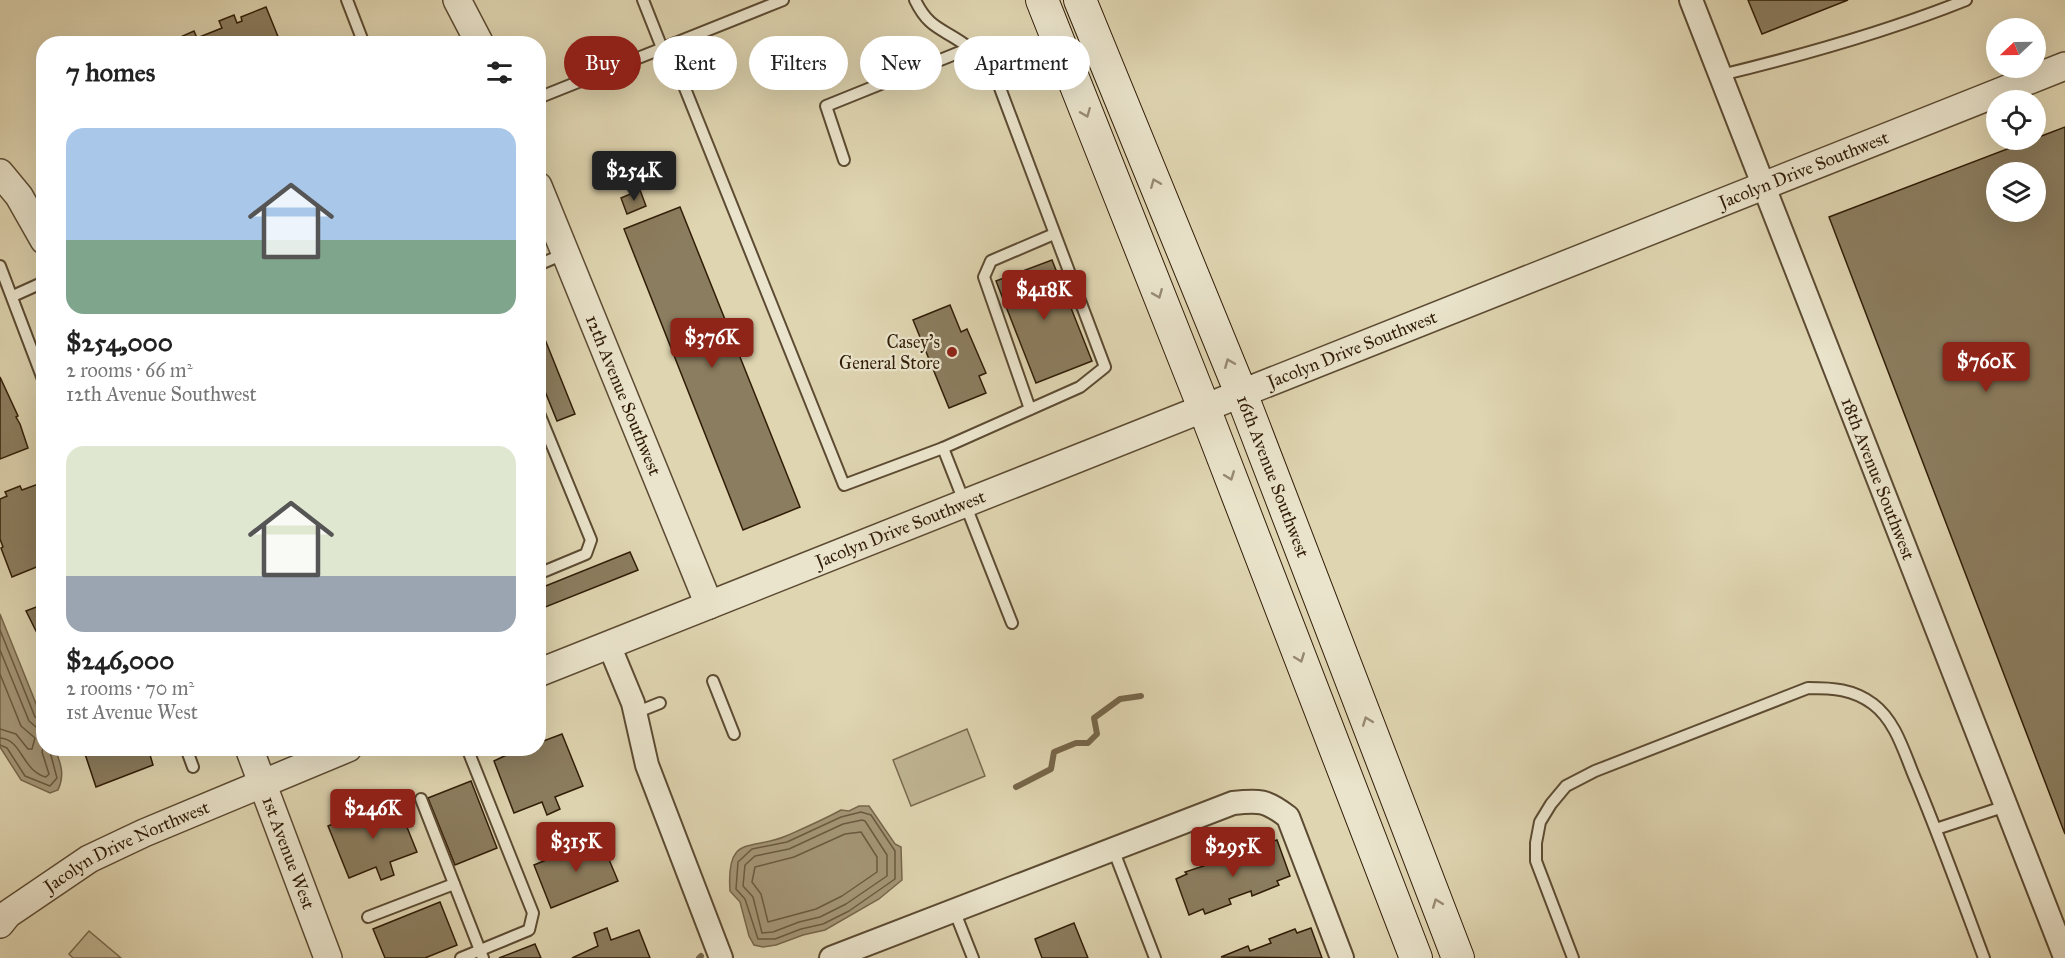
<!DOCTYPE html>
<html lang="en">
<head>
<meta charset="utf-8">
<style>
  body { margin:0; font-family:"IM FELL Great Primer",serif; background:#f2f2f2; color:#222; height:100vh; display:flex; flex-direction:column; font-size:22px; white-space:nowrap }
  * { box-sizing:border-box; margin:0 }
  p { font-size:20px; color:#767676 }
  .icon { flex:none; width:33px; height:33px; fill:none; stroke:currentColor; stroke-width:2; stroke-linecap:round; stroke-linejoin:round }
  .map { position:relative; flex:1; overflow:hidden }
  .panel { position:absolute; left:36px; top:36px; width:510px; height:720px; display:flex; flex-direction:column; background:#fff; border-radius:24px; box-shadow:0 6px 24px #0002 }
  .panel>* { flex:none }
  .guide { position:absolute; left:564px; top:36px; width:570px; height:54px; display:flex; gap:12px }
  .needle { width:39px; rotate:248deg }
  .controls { position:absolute; left:1986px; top:18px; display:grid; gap:12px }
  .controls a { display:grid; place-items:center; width:60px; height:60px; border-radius:50%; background:#fff; box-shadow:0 6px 24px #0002; font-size:30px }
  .price { position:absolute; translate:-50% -51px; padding:0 14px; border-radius:6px; background:#8f2418; color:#fff; font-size:20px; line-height:39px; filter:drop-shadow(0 2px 3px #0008) }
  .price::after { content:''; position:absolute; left:50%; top:36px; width:18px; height:14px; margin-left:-9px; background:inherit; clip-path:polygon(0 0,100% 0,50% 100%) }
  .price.current { background:#222; color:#fff }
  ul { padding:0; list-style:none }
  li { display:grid; align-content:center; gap:12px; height:318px; padding:0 30px }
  li span { display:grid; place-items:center; height:186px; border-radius:18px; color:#555 }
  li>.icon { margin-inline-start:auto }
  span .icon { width:108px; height:108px; fill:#fffc; stroke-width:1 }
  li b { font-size:26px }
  h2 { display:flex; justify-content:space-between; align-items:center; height:72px; padding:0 30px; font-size:26px }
  .pill { padding:0 21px; border-radius:27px; background:#fff; box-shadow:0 6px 24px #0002; font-size:21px; line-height:54px }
  .pill.current { background:#8f2418; color:#fff }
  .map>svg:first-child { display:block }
  .green { fill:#c1b694; stroke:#796a4e; stroke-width:1.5 }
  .water { fill:#a49677; stroke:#76664a; stroke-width:1.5 }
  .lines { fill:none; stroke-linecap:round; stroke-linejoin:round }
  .shore { stroke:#6a5a3f; stroke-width:1.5 }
  .stream { stroke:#76664a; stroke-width:6 }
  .building { fill:#8b7d5f; stroke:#311d07; stroke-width:1.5; fill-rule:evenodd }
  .service-casing { stroke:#5c4b32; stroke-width:14 }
  .minor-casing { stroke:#5c4b32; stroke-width:26 }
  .tertiary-casing { stroke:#5c4b32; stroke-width:30 }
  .secondary-casing { stroke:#311d07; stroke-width:34 }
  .service { stroke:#eae4cc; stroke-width:10 }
  .minor { stroke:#eae4cc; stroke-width:22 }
  .tertiary { stroke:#eae4cc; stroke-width:27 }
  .secondary { stroke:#eae4cc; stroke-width:32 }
  .oneway { stroke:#978a73 }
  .poi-dot { fill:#8f2418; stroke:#eae4cc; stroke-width:2 }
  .labels { text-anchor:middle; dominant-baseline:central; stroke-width:4.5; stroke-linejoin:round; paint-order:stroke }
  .street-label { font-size:18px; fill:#311d07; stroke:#eae4cc }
  .poi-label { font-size:18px; fill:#311d07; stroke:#eae4cc; text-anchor:end }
</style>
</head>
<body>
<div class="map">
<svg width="2065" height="958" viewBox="0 0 2065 958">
  <rect width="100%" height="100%" fill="#dfd5b1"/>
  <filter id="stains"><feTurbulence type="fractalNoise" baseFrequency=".00333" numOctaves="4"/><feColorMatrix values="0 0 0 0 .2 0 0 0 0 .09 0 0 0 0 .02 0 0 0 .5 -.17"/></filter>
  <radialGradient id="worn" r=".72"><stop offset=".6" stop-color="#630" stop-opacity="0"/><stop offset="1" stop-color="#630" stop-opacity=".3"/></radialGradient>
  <g class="green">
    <path d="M967,729L985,776L911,806L893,760Z"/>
    <path d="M89,931L121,958H73L69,954Z"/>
  </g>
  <g class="water">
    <path d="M0,614L43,721L44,748L55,749C61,764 65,775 58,790L50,793L21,780L0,747Z"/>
    <path d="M859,806H869L895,844L901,847L902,880L879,899L825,930L803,935L776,945L763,947L754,945L749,936L740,902L730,891C726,833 751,851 786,836C804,828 823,820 841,810L849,811Z"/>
  </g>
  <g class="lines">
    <g class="shore">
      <path d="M0,630L35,717L44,721"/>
      <path d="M0,650L29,721L36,727L44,729"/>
      <path d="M0,674L21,726L35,738L32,749H28L16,734L0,729"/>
      <path d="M0,738C22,739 22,771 46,777L49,774L42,752L44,743"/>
      <path d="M0,745L7,748L25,776L50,786L57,778L49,748"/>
      <path d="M861,812L871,815L895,851V879L849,911L823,924L801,929L775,939H758L745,899L736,889L738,862L752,849L787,842L841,817Z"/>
      <path d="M862,820L865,821L887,855V876L846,904L820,917L799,922L773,932L762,933L753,897L743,886L745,865L755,856L789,849L843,824Z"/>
      <path d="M861,832L877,857V872L842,896L816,909L768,922L761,894L752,882L755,867L794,857L845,834Z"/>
    </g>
    <g class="stream">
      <path d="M1016,787L1051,769L1054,752L1076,743H1088L1097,734L1094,718L1120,699L1141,696"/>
      <path d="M699,958L701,956"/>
    </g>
  </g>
  <g class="building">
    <path d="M1748,0H1848L1762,34Z"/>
    <path d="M266,7L281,44H181L178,38L194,31L197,38L222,28L219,21L234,15L237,23L242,21L241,17Z"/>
    <path d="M2065,127V834L1829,217ZM1996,172H2036V212H1996Z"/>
    <path d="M640,190L646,206L627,214L621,198Z"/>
    <path d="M680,207L800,507L743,530L624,229Z"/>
    <path d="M1052,260L1092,361L1036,383L996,281Z"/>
    <path d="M950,305L961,332L967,329L986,373L979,376L986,393L949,408L913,320Z"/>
    <path d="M538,322L575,414L557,421L538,374Z"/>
    <path d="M0,377L18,416L16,417L20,424L28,448L0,459Z"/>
    <path d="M41,483L44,564L12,577L1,548L3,547L0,539V499L7,496L5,492L20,486L22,490Z"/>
    <path d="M630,552L638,570L538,610V589Z"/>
    <path d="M44,604V647L26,611Z"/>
    <path d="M562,734L583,786L555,797L560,809L547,815L542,802L514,813L494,761L521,748H538V743Z"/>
    <path d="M83,748H148L153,765L96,787Z"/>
    <path d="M471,781L497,848L455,865L428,798Z"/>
    <path d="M396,800L417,852L390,862L394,875L381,880L376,867L349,878L328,826L356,815L353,809L366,804L369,810Z"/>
    <path d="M600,838L618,881L551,908L534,865Z"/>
    <path d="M1277,840L1290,876L1277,881L1279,885L1252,896L1251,891L1229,899L1231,904L1205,914L1203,909L1189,915L1176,879L1187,874L1185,872L1234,856L1233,853L1264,842L1265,844Z"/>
    <path d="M440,902L457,945L425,958H385L373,929Z"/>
    <path d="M1074,923L1088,958H1042L1035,939Z"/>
    <path d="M607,928L611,940L639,930L650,958H572L598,946L594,933Z"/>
    <path d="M1311,928L1322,958L1221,957L1248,946L1250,951L1271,943L1269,939L1295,929L1297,933Z"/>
    <path d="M535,944L541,958H499Z"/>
  </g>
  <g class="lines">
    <defs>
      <g id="service">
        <path d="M347,0L364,44"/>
        <path d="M643,0L662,48"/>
        <path d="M915,0C929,29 942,28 964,44C978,54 987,67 997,80L1105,367L1080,387L943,448"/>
        <path d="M668,46L844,485L943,448L1012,623"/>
        <path d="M1721,75C1804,55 1886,32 1966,0"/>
        <path d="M538,98L783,0"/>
        <path d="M844,160L826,106L970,48"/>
        <path d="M538,265L566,253"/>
        <path d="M0,266L44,382"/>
        <path d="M13,296L44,282"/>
        <path d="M1030,409L984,277L991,261L1054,234"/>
        <path d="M538,411L591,540L586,554L538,574"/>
        <path d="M713,681L734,734"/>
        <path d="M635,713L660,703"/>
        <path d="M186,748L193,767"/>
        <path d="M421,799L483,958"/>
        <path d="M1936,829L2006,806"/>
        <path d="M1113,849L1155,958"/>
        <path d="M954,910L973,958"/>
        <path d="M368,917L454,884"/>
        <path d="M461,958L529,930L533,913L467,748"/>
        <path d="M1573,958L1536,861V843L1540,822L1551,804L1566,786L1595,771L1808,688C1833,688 1853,689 1873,704C1897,722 1905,756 1917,783C1941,841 1962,899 1984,958"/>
      </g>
      <g id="minor">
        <path id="s1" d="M1691,0L2065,957"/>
        <path d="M609,645L633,703L647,765L721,958"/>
        <path d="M831,958L1233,803C1259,800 1266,800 1288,817L1342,958"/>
      </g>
      <g id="tertiary">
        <path d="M457,0L480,44"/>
        <path d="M0,173L19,196L44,240"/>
        <path id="s2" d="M538,186L709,605"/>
        <path id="s3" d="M538,673L2065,66"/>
        <path id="s4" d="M249,748L328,958"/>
        <path id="s5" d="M0,924L8,914L89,859L144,833L348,748"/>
      </g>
      <g id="secondary">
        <path d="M1042,0L1204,408L1416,958"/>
        <path id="s6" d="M1080,0L1241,393L1458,958"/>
      </g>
    </defs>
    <use href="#service" class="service-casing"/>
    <use href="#minor" class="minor-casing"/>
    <use href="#tertiary" class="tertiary-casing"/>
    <use href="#secondary" class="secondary-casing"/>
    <use href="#service" class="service"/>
    <use href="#minor" class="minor"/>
    <use href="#tertiary" class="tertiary"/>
    <use href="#secondary" class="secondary"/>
  </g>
  <defs><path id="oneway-chevron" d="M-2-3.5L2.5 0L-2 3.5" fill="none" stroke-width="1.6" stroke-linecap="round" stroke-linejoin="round" transform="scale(1.5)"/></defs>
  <g class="oneway">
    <use href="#oneway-chevron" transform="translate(1086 113) rotate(68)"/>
    <use href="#oneway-chevron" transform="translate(1155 183) rotate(-112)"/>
    <use href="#oneway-chevron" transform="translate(1158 294) rotate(68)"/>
    <use href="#oneway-chevron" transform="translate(1229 363) rotate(-112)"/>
    <use href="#oneway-chevron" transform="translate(1230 476) rotate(69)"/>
    <use href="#oneway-chevron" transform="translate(1300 658) rotate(69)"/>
    <use href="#oneway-chevron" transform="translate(1367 721) rotate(-111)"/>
    <use href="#oneway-chevron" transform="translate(1437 903) rotate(-111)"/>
  </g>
  <circle class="poi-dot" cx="952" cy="352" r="6"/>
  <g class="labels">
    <g class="street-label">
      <text stroke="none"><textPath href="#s3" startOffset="1362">Jacolyn Drive Southwest</textPath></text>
      <text stroke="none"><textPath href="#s3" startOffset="876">Jacolyn Drive Southwest</textPath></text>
      <text stroke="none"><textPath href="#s2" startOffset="226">12th Avenue Southwest</textPath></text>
      <text stroke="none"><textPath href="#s6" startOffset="514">16th Avenue Southwest</textPath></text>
      <text stroke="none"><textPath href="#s1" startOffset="514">18th Avenue Southwest</textPath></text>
      <text stroke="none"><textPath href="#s3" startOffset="390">Jacolyn Drive Southwest</textPath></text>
      <text stroke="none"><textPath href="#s5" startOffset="150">Jacolyn Drive Northwest</textPath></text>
      <text stroke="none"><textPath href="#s4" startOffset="112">1st Avenue West</textPath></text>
    </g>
    <g class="poi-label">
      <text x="940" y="342">Casey's<tspan x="940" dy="21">General Store</tspan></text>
    </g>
  </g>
  <rect width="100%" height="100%" filter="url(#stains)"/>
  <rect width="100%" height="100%" fill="url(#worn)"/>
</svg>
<div class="controls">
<a><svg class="needle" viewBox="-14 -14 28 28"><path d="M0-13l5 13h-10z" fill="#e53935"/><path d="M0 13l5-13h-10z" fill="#767676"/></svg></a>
<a><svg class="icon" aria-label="locate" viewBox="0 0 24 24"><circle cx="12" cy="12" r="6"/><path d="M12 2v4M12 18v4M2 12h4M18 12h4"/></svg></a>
<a><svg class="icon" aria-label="layers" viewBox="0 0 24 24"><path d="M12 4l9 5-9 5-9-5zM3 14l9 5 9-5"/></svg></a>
</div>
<b class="price current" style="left:634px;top:202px">$254K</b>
<b class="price" style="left:1044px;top:321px">$418K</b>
<b class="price" style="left:712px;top:369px">$376K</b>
<b class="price" style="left:1986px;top:393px">$760K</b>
<b class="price" style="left:373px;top:840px">$246K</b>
<b class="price" style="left:576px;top:873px">$315K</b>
<b class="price" style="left:1233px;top:878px">$295K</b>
<div class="guide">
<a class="pill current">Buy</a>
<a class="pill">Rent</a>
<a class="pill">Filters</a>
<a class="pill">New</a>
<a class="pill">Apartment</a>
</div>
<section class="panel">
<h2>7 homes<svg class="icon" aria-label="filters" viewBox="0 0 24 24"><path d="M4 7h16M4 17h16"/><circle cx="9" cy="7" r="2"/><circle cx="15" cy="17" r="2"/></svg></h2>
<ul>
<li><span style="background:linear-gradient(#a9c7e8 60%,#7fa58c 0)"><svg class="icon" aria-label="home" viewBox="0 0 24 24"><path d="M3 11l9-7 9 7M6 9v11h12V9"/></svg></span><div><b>$254,000</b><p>2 rooms · 66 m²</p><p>12th Avenue Southwest</p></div></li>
<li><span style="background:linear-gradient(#dfe7d0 70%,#9aa5b1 0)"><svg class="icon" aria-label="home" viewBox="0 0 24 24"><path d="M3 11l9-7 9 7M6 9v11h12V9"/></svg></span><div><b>$246,000</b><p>2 rooms · 70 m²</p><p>1st Avenue West</p></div></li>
</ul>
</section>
</div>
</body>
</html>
